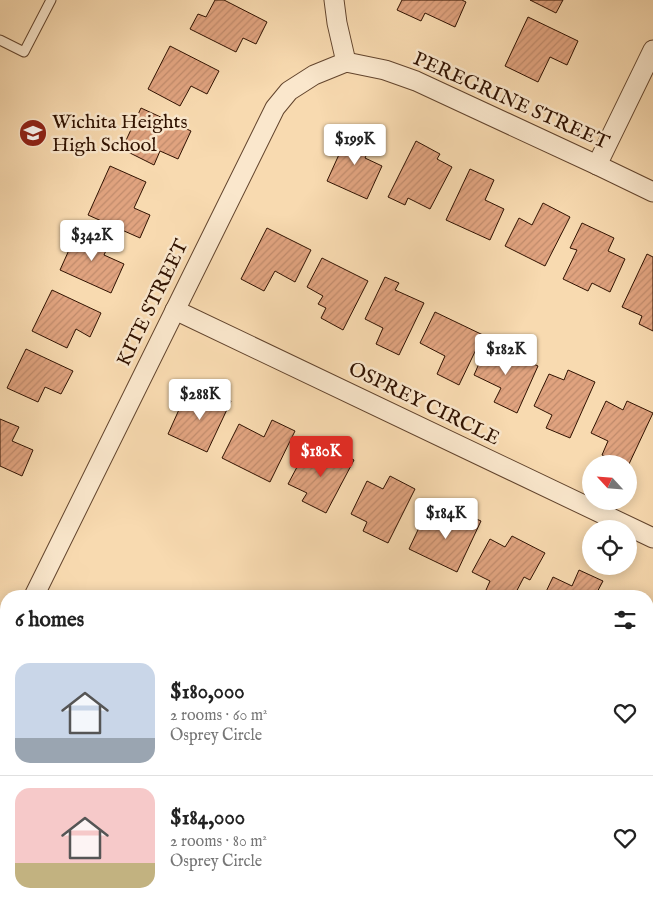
<!DOCTYPE html>
<html lang="en">
<head>
<meta charset="utf-8">
<style>
  body { margin:0; font-family:"IM FELL English",serif; background:#f2f2f2; color:#222; height:100vh; display:flex; flex-direction:column; font-size:19px; white-space:nowrap }
  * { box-sizing:border-box; margin:0 }
  p { font-size:16px; color:#767676 }
  .icon { flex:none; width:28px; height:28px; fill:none; stroke:currentColor; stroke-width:2; stroke-linecap:round; stroke-linejoin:round }
  .map { position:relative; flex:1; overflow:hidden }
  .drawer { position:absolute; left:0px; top:590px; width:654px; height:320px; display:flex; flex-direction:column; background:#fff; border-radius:20px 20px 0 0; box-shadow:0 2px 12px #0003 }
  .drawer>* { flex:none }
  .needle { width:32px; rotate:296deg }
  .buttons { position:absolute; left:582px; top:455px; display:grid; gap:10px }
  .buttons a { display:grid; place-items:center; width:55px; height:55px; border-radius:50%; background:#fff; box-shadow:0 2px 12px #0003; font-size:25px }
  .price { position:absolute; translate:-50% -42px; padding:0 11px; border-radius:5px; background:#fff; color:#222; font-size:16px; line-height:32px; filter:drop-shadow(0 1px 2px #0008) }
  .price::after { content:''; position:absolute; left:50%; top:30px; width:15px; height:11px; margin-left:-8px; background:inherit; clip-path:polygon(0 0,100% 0,50% 100%) }
  .price.selected { background:#d93025; color:#fff }
  ul { padding:0; list-style:none }
  li { display:flex; align-items:center; gap:15px; height:125px; padding:0 15px }
  li+li { border-top:1px solid #e0e0e0 }
  li span { display:grid; place-items:center; flex:none; width:140px; height:100px; border-radius:15px; color:#555 }
  li>.icon { margin-inline-start:auto }
  span .icon { width:60px; height:60px; fill:#fffc; stroke-width:1 }
  li b { font-size:21px }
  h2 { display:flex; justify-content:space-between; align-items:center; height:60px; padding:0 15px; font-size:21px }
  .map>svg:first-child { display:block }
  .building { fill:url(#building-hatch); stroke:#301201 }
  .lines { fill:none; stroke-linecap:round; stroke-linejoin:round }
  .service-casing { stroke:#62442d; stroke-width:11 }
  .minor-casing { stroke:#62442d; stroke-width:21 }
  .service { stroke:#fae7cc; stroke-width:9 }
  .minor { stroke:#fae7cc; stroke-width:19 }
  .labels { text-anchor:middle; dominant-baseline:central; stroke-width:5; stroke-linejoin:round; paint-order:stroke }
  .street-label { font-size:20px; fill:#301201; stroke:#fae7cc }
  .poi-label { font-size:20px; fill:#301201; stroke:#fae7cc; text-anchor:start }
</style>
</head>
<body>
<div class="map">
<svg width="653" height="910" viewBox="0 0 653 910">
  <defs>
    <pattern id="building-hatch" width="6" height="6" patternUnits="userSpaceOnUse" patternTransform="scale(1.25)"><rect width="6" height="6" fill="#e0a37f"/><path d="M-1 1l2-2M0 6l6-6M5 7l2-2" fill="none" stroke="#c08b6c"/></pattern>
  </defs>
  <rect width="100%" height="100%" fill="#f8dab0"/>
  <filter id="stains"><feTurbulence type="fractalNoise" baseFrequency=".004" numOctaves="4"/><feColorMatrix values="0 0 0 0 .2 0 0 0 0 .09 0 0 0 0 .02 0 0 0 .5 -.17"/></filter>
  <radialGradient id="worn" r=".72"><stop offset=".6" stop-color="#630" stop-opacity="0"/><stop offset="1" stop-color="#630" stop-opacity=".3"/></radialGradient>
  <g class="building">
    <path d="M215,0H224L267,22L256,44L243,38L236,52L190,29L198,14L206,17Z"/>
    <path d="M402,0H462L466,2L455,27L425,13L421,21L397,10Z"/>
    <path d="M530,0H563L556,13Z"/>
    <path d="M528,17L578,41L567,65L550,57L538,82L505,66Z"/>
    <path d="M170,46L219,71L207,94L191,86L180,106L148,89Z"/>
    <path d="M141,108L191,131L178,159L160,151L154,165L122,149Z"/>
    <path d="M351,128L374,139L365,158L382,166L367,199L327,181Z"/>
    <path d="M416,141L440,154L437,159L452,167L430,209L408,198L405,205L388,197Z"/>
    <path d="M110,166L146,182L134,208L150,215L140,238L88,215Z"/>
    <path d="M470,169L494,180L485,200L504,209L490,240L446,220Z"/>
    <path d="M543,203L570,217L545,266L505,246L519,218L532,225Z"/>
    <path d="M582,223L614,238L608,251L625,259L610,292L592,283L588,291L563,279L577,250L570,248Z"/>
    <path d="M267,228L311,250L295,282L275,271L264,291L241,279Z"/>
    <path d="M78,230L109,244L104,255L124,264L111,293L60,270Z"/>
    <path d="M647,254L653,257V331L639,324L642,316L622,307Z"/>
    <path d="M322,258L368,281L343,330L321,318L326,308L318,304L323,296L307,287Z"/>
    <path d="M385,277L399,283L395,290L424,303L399,355L376,344L383,328L365,319Z"/>
    <path d="M52,290L101,313L90,337L76,329L67,348L32,331Z"/>
    <path d="M435,312L483,335L459,385L437,374L445,356L420,343Z"/>
    <path d="M488,343L538,366L517,413L494,402L501,388L474,375Z"/>
    <path d="M26,349L73,371L61,394L45,387L38,402L7,388Z"/>
    <path d="M568,370L595,382L570,438L546,428L552,415L534,406L549,374L564,380Z"/>
    <path d="M206,388L231,401L207,452L168,434L182,403L196,410Z"/>
    <path d="M606,401L623,410L627,401L653,413L629,464H622L602,455L608,441L591,433Z"/>
    <path d="M0,419L19,427L12,441L33,450L22,476L0,466Z"/>
    <path d="M272,420L295,431L270,482L222,458L239,424L264,437Z"/>
    <path d="M329,447L354,460L326,513L302,501L307,493L288,484L305,452L322,460Z"/>
    <path d="M390,476L415,489L388,543L363,531L367,522L351,514L367,481L383,489Z"/>
    <path d="M458,511L481,521L457,572L409,549L424,517L449,529Z"/>
    <path d="M512,536L545,553L530,580L524,577L514,596H498L486,590L490,581L472,572L490,539L505,547Z"/>
    <path d="M579,570L603,581L595,596H544L553,577L572,586Z"/>
    <path d="M648,603L653,605V648L648,660Z"/>
    <path d="M0,775L6,779V811L0,819Z"/>
    <path d="M653,894V910H637L635,904H648V896Z"/>
    <path d="M98,904H119L116,910H112Z"/>
    <path d="M573,904H607L604,910H586Z"/>
  </g>
  <g class="lines">
    <defs>
      <path id="service" d="M0,40L24,52L51,0"/>
      <g id="minor">
        <path d="M334,0L337,23L346,62"/>
        <path d="M346,62L385,70L416,81L597,165L653,192"/>
        <path d="M597,165L653,50"/>
        <path d="M175,310L653,538"/>
        <path d="M34,596L275,108L289,91L314,75L346,62"/>
        <path d="M388,904L401,910"/>
        <path d="M190,910L192,904"/>
      </g>
    </defs>
    <use href="#service" class="service-casing"/>
    <use href="#minor" class="minor-casing"/>
    <use href="#service" class="service"/>
    <use href="#minor" class="minor"/>
  </g>
  <defs>
    <symbol id="school-disc" viewBox="-11 -11 22 22"><circle r="9.5" fill="#8f2418" stroke="#fae7cc"/><path d="M0-5L7-2L0 1L-7-2ZM-4 1L0 2.5L4 1V4Q0 6-4 4Z" fill="#fff"/></symbol>
  </defs>
  <g fill-rule="evenodd">
    <use href="#school-disc" x="17" y="117" width="32" height="32"/>
  </g>
  <g class="labels">
    <g class="street-label">
      <text transform="translate(511 101) rotate(24)">PEREGRINE STREET</text>
      <text transform="translate(153 303) rotate(-64)">KITE STREET</text>
      <text transform="translate(424 404) rotate(26)">OSPREY CIRCLE</text>
    </g>
    <g class="poi-label">
      <text x="52" y="122">Wichita Heights<tspan x="52" dy="23">High School</tspan></text>
    </g>
  </g>
  <rect width="100%" height="100%" filter="url(#stains)"/>
  <rect width="100%" height="100%" fill="url(#worn)"/>
</svg>
<div class="buttons">
<a><svg class="needle" viewBox="-14 -14 28 28"><path d="M0-13l5 13h-10z" fill="#e53935"/><path d="M0 13l5-13h-10z" fill="#767676"/></svg></a>
<a><svg class="icon" aria-label="locate" viewBox="0 0 24 24"><circle cx="12" cy="12" r="6"/><path d="M12 2v4M12 18v4M2 12h4M18 12h4"/></svg></a>
</div>
<b class="price" style="left:355px;top:166px">$199K</b>
<b class="price" style="left:92px;top:262px">$342K</b>
<b class="price" style="left:506px;top:376px">$182K</b>
<b class="price" style="left:200px;top:421px">$288K</b>
<b class="price selected" style="left:321px;top:478px">$180K</b>
<b class="price" style="left:446px;top:540px">$184K</b>
<section class="drawer">
<h2>6 homes<svg class="icon" aria-label="filters" viewBox="0 0 24 24"><path d="M4 7h16M4 17h16"/><circle cx="9" cy="7" r="2"/><circle cx="15" cy="17" r="2"/></svg></h2>
<ul>
<li><span style="background:linear-gradient(#c9d6e8 75%,#9aa5b1 0)"><svg class="icon" aria-label="home" viewBox="0 0 24 24"><path d="M3 11l9-7 9 7M6 9v11h12V9"/></svg></span><div><b>$180,000</b><p>2 rooms · 60 m²</p><p>Osprey Circle</p></div><svg class="icon" aria-label="heart" viewBox="0 0 24 24"><path d="M12 20l-8-8c-3-5 5-10 8-4 3-6 11-1 8 4z"/></svg></li>
<li><span style="background:linear-gradient(#f6c9c9 75%,#c2b280 0)"><svg class="icon" aria-label="home" viewBox="0 0 24 24"><path d="M3 11l9-7 9 7M6 9v11h12V9"/></svg></span><div><b>$184,000</b><p>2 rooms · 80 m²</p><p>Osprey Circle</p></div><svg class="icon" aria-label="heart" viewBox="0 0 24 24"><path d="M12 20l-8-8c-3-5 5-10 8-4 3-6 11-1 8 4z"/></svg></li>
</ul>
</section>
</div>
</body>
</html>
